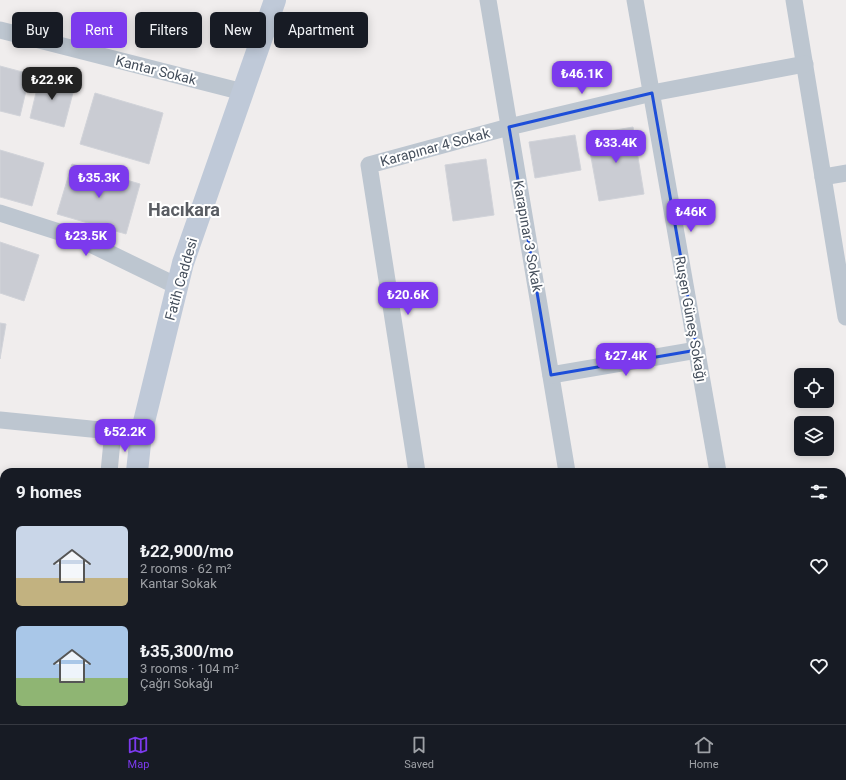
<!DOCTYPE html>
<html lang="en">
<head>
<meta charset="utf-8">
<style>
  body { margin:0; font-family:Roboto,sans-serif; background:#20242c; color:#f1f3f6; height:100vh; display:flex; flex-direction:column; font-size:15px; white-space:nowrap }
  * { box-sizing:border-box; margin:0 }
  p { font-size:13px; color:#9ea1a6 }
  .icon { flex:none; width:22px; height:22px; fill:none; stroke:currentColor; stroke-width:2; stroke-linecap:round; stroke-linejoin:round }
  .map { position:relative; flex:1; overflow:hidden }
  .panel { position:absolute; left:0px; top:468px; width:846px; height:256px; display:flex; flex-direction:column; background:#171b24; border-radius:12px 12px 0 0; box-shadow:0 2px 10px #0003 }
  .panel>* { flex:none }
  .top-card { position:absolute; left:12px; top:12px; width:400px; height:36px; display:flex; gap:8px }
  .fabs { position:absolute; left:794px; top:368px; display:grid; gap:8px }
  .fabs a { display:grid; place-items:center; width:40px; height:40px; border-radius:6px; background:#171b24; box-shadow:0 2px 10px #0003; font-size:20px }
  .price { position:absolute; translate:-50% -34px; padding:0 9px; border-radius:8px; background:#7c3aed; color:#fff; font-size:13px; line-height:26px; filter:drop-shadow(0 1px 2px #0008) }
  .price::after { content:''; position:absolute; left:50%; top:24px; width:12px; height:9px; margin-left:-6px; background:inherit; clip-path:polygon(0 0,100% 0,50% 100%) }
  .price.selected { background:#222; color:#fff }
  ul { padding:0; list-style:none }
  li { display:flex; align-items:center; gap:12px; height:100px; padding:0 16px }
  li span { display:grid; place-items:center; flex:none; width:112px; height:80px; border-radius:6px; color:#555 }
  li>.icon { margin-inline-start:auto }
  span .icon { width:48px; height:48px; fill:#fffc; stroke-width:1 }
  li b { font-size:17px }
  h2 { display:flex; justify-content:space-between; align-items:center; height:48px; padding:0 16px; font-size:17px }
  .pill { padding:0 14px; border-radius:6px; background:#171b24; box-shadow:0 2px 10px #0003; font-size:14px; line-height:36px }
  .pill.selected { background:#7c3aed; color:#fff }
  .tabs { display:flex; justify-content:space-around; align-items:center; height:56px; border-top:1px solid #363941; background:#171b24; font-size:11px; color:#9ea1a6 }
  .tabs a { display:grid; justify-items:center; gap:2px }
  .tabs .selected { color:#7c3aed }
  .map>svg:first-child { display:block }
  .building { fill:#caccd3; stroke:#d1d3d9 }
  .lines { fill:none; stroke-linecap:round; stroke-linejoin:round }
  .street { stroke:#bdc6d0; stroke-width:17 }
  .secondary { stroke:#bfc9d8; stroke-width:22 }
  .marked { fill:none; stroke:#1d4ed8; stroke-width:3; stroke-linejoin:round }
  .labels { text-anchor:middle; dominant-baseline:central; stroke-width:4; stroke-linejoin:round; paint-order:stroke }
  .street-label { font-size:14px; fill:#454f5c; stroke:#fff }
  .district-label { font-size:18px; font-weight:bold; fill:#5a5d63; stroke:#fff }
</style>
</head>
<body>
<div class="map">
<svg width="846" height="724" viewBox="0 0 846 724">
  <rect width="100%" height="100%" fill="#f0eded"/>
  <g class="building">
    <path d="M0,66L30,74L20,116L0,111Z"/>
    <path d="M40,76L75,85L64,127L30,118Z"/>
    <path d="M95,93L163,113L149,164L80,144Z"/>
    <path d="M633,127L644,194L599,201L587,135Z"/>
    <path d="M575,135L581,170L535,178L529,142Z"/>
    <path d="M0,150L44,163L32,206L0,197Z"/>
    <path d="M486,159L494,215L453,221L445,165Z"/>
    <path d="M72,164L140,184L126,234L57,214Z"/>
    <path d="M0,242L39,255L24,301L0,293Z"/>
    <path d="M0,323L6,324L0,359Z"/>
    <path d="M476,720H521V724H475Z"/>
    <rect x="538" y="720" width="45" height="4"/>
    <rect x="617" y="720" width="46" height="4"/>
    <path d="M684,720H729L730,724H684Z"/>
  </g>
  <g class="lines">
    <g class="street">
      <path d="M488,0L567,472"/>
      <path d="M635,0L718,472"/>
      <path d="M794,0L846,317"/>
      <path d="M0,30L243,92"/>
      <path d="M823,177L846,173"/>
      <path d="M0,213L78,238L177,286"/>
      <path d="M551,375L697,350"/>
      <path d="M0,420L141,434"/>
      <path d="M109,472L113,431"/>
      <path d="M417,472L369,165L509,127L652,93L805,64"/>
      <path d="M842,486H846"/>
      <path d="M756,720V724"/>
      <path d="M87,724L88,720"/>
      <path d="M449,724V720"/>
    </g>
    <g class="secondary">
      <path d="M137,472L141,434L183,263L275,0"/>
      <path d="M115,724V720"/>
    </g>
  </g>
  <path class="marked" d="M652,93L697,350L551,375L509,127Z"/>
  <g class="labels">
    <g class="street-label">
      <text transform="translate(156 70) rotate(14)">Kantar Sokak</text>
      <text transform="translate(435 147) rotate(-15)">Karapınar 4 Sokak</text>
      <text transform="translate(528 236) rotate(80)">Karapınar 3 Sokak</text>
      <text transform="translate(181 279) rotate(-74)">Fatih Caddesi</text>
      <text transform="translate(691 319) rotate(80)">Ruşen Güneş Sokağı</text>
    </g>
    <g class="district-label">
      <text x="184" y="209">Hacıkara</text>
    </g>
  </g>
</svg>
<div class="fabs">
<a><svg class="icon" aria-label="locate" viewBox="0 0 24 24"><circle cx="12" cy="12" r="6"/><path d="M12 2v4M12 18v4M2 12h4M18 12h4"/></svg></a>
<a><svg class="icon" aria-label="layers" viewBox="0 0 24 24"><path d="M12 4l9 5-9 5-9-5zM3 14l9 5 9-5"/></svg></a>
</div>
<b class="price" style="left:582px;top:95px">₺46.1K</b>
<b class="price selected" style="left:52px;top:101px">₺22.9K</b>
<b class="price" style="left:616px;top:164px">₺33.4K</b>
<b class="price" style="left:99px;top:199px">₺35.3K</b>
<b class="price" style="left:691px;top:233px">₺46K</b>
<b class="price" style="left:86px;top:257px">₺23.5K</b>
<b class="price" style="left:408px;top:316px">₺20.6K</b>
<b class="price" style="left:626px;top:377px">₺27.4K</b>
<b class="price" style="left:125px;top:453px">₺52.2K</b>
<div class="top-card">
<a class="pill">Buy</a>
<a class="pill selected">Rent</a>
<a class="pill">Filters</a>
<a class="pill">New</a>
<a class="pill">Apartment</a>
</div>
<section class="panel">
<h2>9 homes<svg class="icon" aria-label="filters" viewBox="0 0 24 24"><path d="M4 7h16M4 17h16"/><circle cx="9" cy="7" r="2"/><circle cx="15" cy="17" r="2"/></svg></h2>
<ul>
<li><span style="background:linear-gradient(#c9d6e8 65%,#c2b280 0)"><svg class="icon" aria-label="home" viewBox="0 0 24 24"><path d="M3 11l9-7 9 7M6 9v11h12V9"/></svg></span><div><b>₺22,900/mo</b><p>2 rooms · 62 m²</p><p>Kantar Sokak</p></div><svg class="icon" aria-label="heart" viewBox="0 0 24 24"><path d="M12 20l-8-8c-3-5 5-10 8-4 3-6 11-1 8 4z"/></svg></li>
<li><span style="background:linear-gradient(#a9c7e8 65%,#8fb573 0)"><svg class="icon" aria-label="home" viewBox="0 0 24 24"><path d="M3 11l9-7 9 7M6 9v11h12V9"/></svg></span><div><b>₺35,300/mo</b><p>3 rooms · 104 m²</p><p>Çağrı Sokağı</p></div><svg class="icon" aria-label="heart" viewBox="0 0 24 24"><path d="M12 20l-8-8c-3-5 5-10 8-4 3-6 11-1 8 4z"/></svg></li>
</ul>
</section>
</div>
<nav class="tabs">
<a class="selected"><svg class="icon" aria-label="map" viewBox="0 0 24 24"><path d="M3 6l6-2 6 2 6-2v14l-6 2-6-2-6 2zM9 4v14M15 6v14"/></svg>Map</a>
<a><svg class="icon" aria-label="saved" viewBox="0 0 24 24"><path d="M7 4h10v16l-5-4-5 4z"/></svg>Saved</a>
<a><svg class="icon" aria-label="home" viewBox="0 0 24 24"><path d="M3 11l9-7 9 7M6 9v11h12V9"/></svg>Home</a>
</nav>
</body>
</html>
